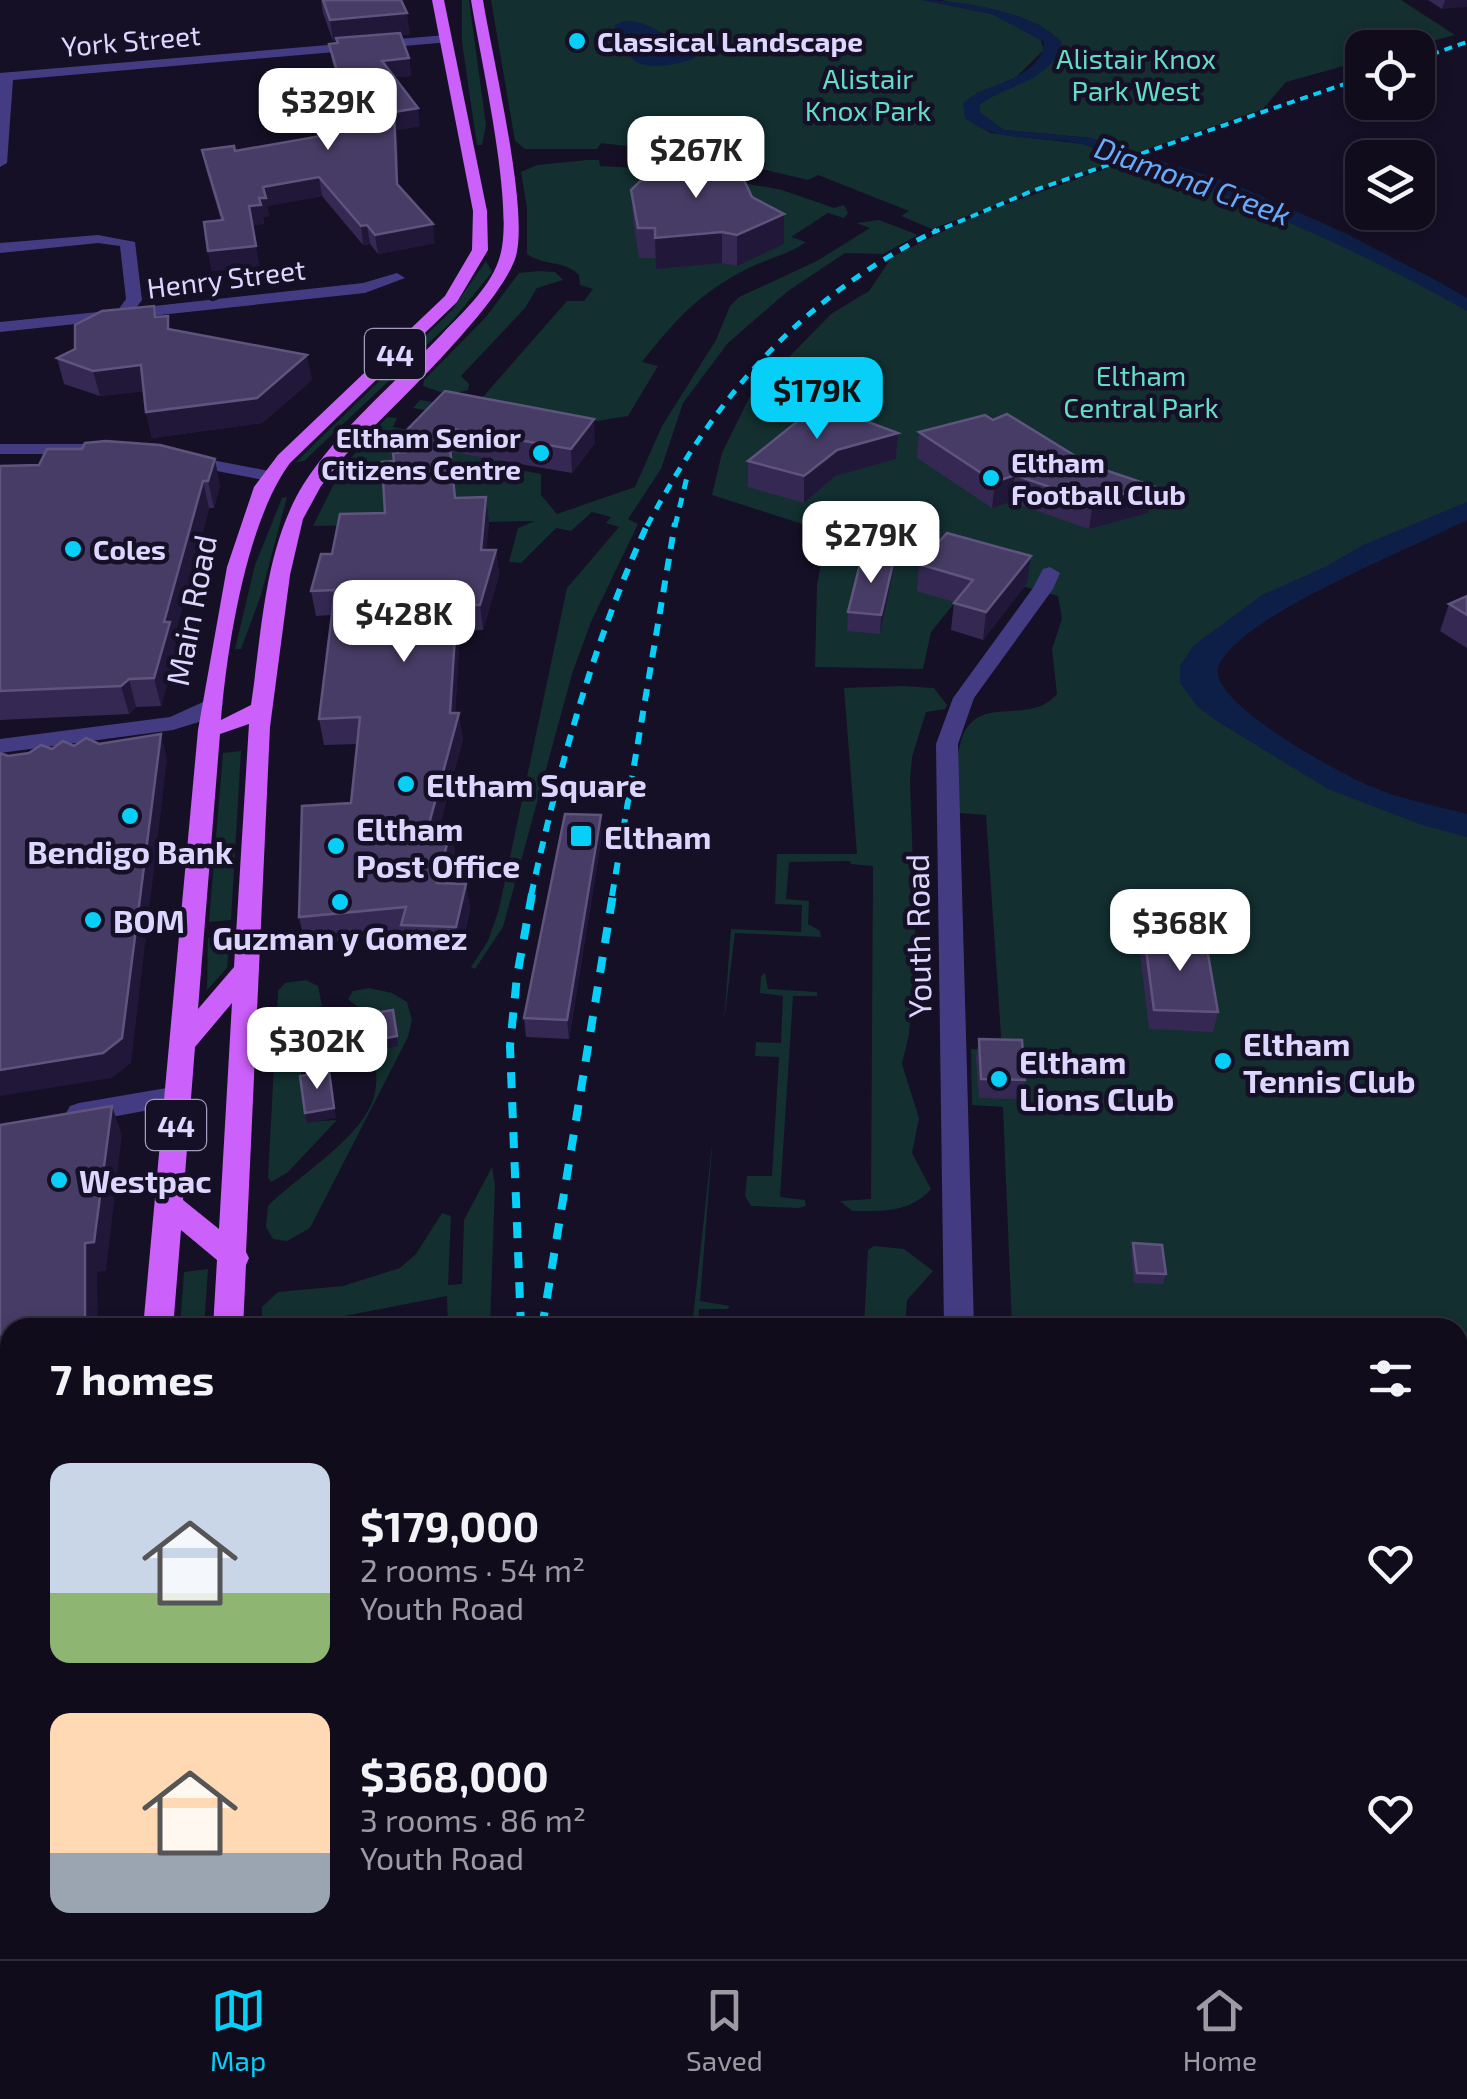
<!DOCTYPE html>
<html lang="en">
<head>
<meta charset="utf-8">
<style>
  body { margin:0; font-family:"Exo 2",sans-serif; background:#1e1a29; color:#f1f3f6; height:100vh; display:flex; flex-direction:column; font-size:38px; white-space:nowrap }
  * { box-sizing:border-box; margin:0 }
  p { font-size:32px; color:#9c9ba3 }
  .icon { flex:none; width:55px; height:55px; fill:none; stroke:currentColor; stroke-width:2; stroke-linecap:round; stroke-linejoin:round }
  .map { position:relative; flex:1; overflow:hidden }
  .panel { position:absolute; left:0px; top:1318px; width:1468px; height:642px; display:flex; flex-direction:column; background:#100c1c; border-radius:30px 30px 0 0; box-shadow:0 5px 15px #0003,0 0 0 2px #302c3b }
  .panel>* { flex:none }
  .buttons { position:absolute; left:1345px; top:30px; display:grid; gap:20px }
  .buttons a { display:grid; place-items:center; width:90px; height:90px; border-radius:20px; background:#100c1c; box-shadow:0 5px 15px #0003,0 0 0 2px #302c3b; font-size:50px }
  .price { position:absolute; translate:-50% -85px; padding:0 22px; border-radius:20px; background:#fff; color:#222; font-size:32px; line-height:65px; filter:drop-shadow(0 2px 5px #0008) }
  .price::after { content:''; position:absolute; left:50%; top:60px; width:30px; height:22px; margin-left:-15px; background:inherit; clip-path:polygon(0 0,100% 0,50% 100%) }
  .price.current { background:#08cff8; color:#111 }
  ul { padding:0; list-style:none }
  li { display:flex; align-items:center; gap:30px; height:250px; padding:0 50px }
  li span { display:grid; place-items:center; flex:none; width:280px; height:200px; border-radius:20px; color:#555 }
  li>.icon { margin-inline-start:auto }
  span .icon { width:120px; height:120px; fill:#fffc; stroke-width:1 }
  li b { font-size:42px }
  h2 { display:flex; justify-content:space-between; align-items:center; height:120px; padding:0 50px; font-size:42px }
  .tabs { display:flex; justify-content:space-around; align-items:center; height:140px; border-top:2px solid #302c3b; background:#100c1c; font-size:28px; color:#9c9ba3 }
  .tabs a { display:grid; justify-items:center; gap:5px }
  .tabs .current { color:#08cff8 }
  .map>svg:first-child { display:block }
  .green { fill:#132f30 }
  .water { fill:#0e1f47 }
  .lines { fill:none; stroke-linecap:round; stroke-linejoin:round }
  .minor { fill:#443c83; fill-rule:evenodd }
  .major { fill:#cc60fa; fill-rule:evenodd }
  .rail-far4 { stroke:#08cff8; stroke-width:4; stroke-dasharray:8 6; stroke-linecap:butt }
  .rail-far3 { stroke:#08cff8; stroke-width:5; stroke-dasharray:10 9; stroke-linecap:butt }
  .rail-far2 { stroke:#08cff8; stroke-width:6; stroke-dasharray:12 10; stroke-linecap:butt }
  .rail-far1 { stroke:#08cff8; stroke-width:8; stroke-dasharray:16 14; stroke-linecap:butt }
  .rail { stroke:#08cff8; stroke-width:10; stroke-dasharray:20 18; stroke-linecap:butt }
  .wall { fill:#352953 }
  .shaded-wall { fill:#201739 }
  .building { fill:#473c65; stroke:#5e547d; stroke-width:2.5 }
  .poi-dot { fill:#08cff8; stroke:#151026; stroke-width:4 }
  .labels { text-anchor:middle; dominant-baseline:central; stroke-width:9; stroke-linejoin:round; paint-order:stroke }
  .far-street-label { font-size:28px; fill:#ddd6fe; stroke:#151026 }
  .far-poi-label { font-size:28px; font-weight:bold; fill:#ddd6fe; stroke:#151026; text-anchor:start }
  .far-park-label { font-size:28px; fill:#63ddc7; stroke:#151026 }
  .far-water-label { font-size:30px; font-style:italic; fill:#67acfb; stroke:#151026 }
  .shield { fill:#151026; stroke:#a19bbd; stroke-width:2.5 }
  .shield-label { font-size:30px; font-weight:bold; fill:#ddd6fe }
  .street-label { font-size:32px; fill:#ddd6fe; stroke:#151026 }
  .poi-label { font-size:32px; font-weight:bold; fill:#ddd6fe; stroke:#151026; text-anchor:start }
</style>
</head>
<body>
<div class="map">
<svg width="1467" height="1959" viewBox="0 0 1467 1959">
  <rect width="100%" height="100%" fill="#151026"/>
  <g class="green">
    <path d="M462,0H469L486,125L482,145H477L462,42Z"/>
    <path d="M491,0H922L992,14L1040,38L1044,50L1013,80L977,93L965,118L991,133L1083,144L1123,158L932,229L901,216L909,211L818,175L808,180L762,169L767,163L601,143L597,149H525L515,141Z"/>
    <path d="M942,0H1401L1455,35L1410,47L1362,48V61L1286,82L1263,109L1136,153L1091,138L1004,130L979,112L980,104C1013,81 1041,85 1062,43C1032,10 982,11 942,0Z"/>
    <path d="M1139,157L1328,229L1467,303V509L1266,606L1199,680L1331,777L1467,824V1358L1458,1360V1328L1012,1327L1003,1107L972,1105L971,1049L1002,1050L986,815L959,813C958,787 950,734 977,718C990,710 1008,712 1023,710C1037,708 1048,705 1057,694L1052,649L1062,619L1058,596L978,574L931,632L923,669L815,667L817,585L827,532L712,495L722,453L749,398L831,314L869,291L892,257L974,216Z"/>
    <path d="M587,160H599L600,166L657,169L661,164L693,168L690,173L782,190L834,208L844,205L848,213L844,218L828,213L791,237L806,242C788,255 769,258 749,268C700,292 675,320 642,362L658,366L628,416L597,421L487,402L482,398L567,301H584L593,289L580,285L579,275C565,260 543,266 527,254V208L521,172L537,165Z"/>
    <path d="M879,220L918,235L883,254L845,253L788,291L728,343L683,403L661,469L628,519L638,524L591,622L572,674L503,927L475,969L471,967L488,941L499,909L567,588L619,527L606,523L611,517L592,512L571,531L556,528L521,563L509,562L518,528L535,521L313,526L342,468L387,417L397,418L393,427L413,431L431,411L413,408L420,400L513,415L498,466L541,474V495L557,514L635,487L662,426L716,340L730,306L739,297L817,261L870,228L856,223Z"/>
    <path d="M486,261L492,272L453,320L304,461L296,462L452,310Z"/>
    <path d="M538,271L555,272L563,280L537,288L525,308L461,376L469,384L468,390L449,395L423,386L424,380L486,317L519,273Z"/>
    <path d="M287,497L261,595L241,649H235L255,565L282,498Z"/>
    <path d="M903,686L934,688L947,705L945,709L926,712L912,757L910,781L916,954L909,1034L902,1064L919,1118L912,1153L931,1189C910,1213 882,1211 852,1211L840,1201L871,1199L873,866L851,864L850,861L789,862L786,899L809,901L808,924L820,931L821,937L735,933L724,1022L731,929L801,932L802,905L775,904L777,854H857L844,688Z"/>
    <path d="M241,751L231,920L209,922L223,753Z"/>
    <path d="M230,935L227,968L207,990L208,938Z"/>
    <path d="M765,973L768,989L817,992V996H793L780,1197L805,1200L806,1206L799,1208L751,1206L745,1196L747,1176H772L779,1057L755,1056L756,1042L781,1043L783,996L760,993L761,976Z"/>
    <path d="M306,980L318,986L322,1006L294,1011L307,1122L337,1120L287,1173L271,1182L268,1178L278,991L285,983Z"/>
    <path d="M369,988L392,993L407,1002L412,1020L408,1037L310,1228L287,1241L273,1239L266,1227L268,1206C296,1177 368,1135 375,1092C380,1068 370,1038 367,1014L348,999L353,991Z"/>
    <path d="M713,1136L700,1301L730,1306L727,1309H699L698,1327H692Z"/>
    <path d="M492,1167L495,1185L490,1327H448L447,1296L288,1327H262V1307L278,1292L343,1286L400,1268L416,1254L442,1213L451,1216L448,1285L462,1284L464,1220Z"/>
    <path d="M874,1246L904,1249L933,1271L907,1300L905,1327H864L868,1250Z"/>
    <path d="M208,1269L204,1327H180L184,1272Z"/>
  </g>
  <g class="water">
    <path d="M922,0C961,0 1036,12 1062,43C1052,81 1007,85 980,104L979,112L1004,130L1091,138L1236,185L1343,232L1441,283L1467,298V311C1349,244 1225,193 1097,148C1053,132 1003,148 965,118L963,103C983,83 1042,80 1044,42L992,14Z"/>
    <path d="M624,21C651,19 669,42 695,49L694,58C679,65 644,72 631,58C625,51 620,38 615,30V25Z"/>
    <path d="M1467,502V520C1413,548 1243,614 1219,665C1202,700 1343,775 1372,787C1402,799 1435,806 1467,814V837L1422,825L1328,789L1215,720L1197,706L1180,683V666L1193,646L1262,595L1327,566L1363,545Z"/>
  </g>
  <g class="lines">
    <g class="minor">
      <path d="M446,35L450,42L13,80L7,163L0,167V73Z"/>
      <path d="M98,235L135,242L142,300L136,308L363,283L397,273L405,278L365,293L0,332V322L118,310L126,299L120,246L98,243L0,253V243Z"/>
      <path d="M0,444H117L126,449L117,454H0Z"/>
      <path d="M186,455L269,471L278,476L269,481L180,464V456Z"/>
      <path d="M1050,567L1060,573L1053,589L974,698L958,744L974,1328H944L936,744L953,698L1033,588L1043,569Z"/>
      <path d="M212,698L220,699L223,704L220,709L202,721L173,730L0,753V739L170,717Z"/>
      <path d="M178,1086L187,1089L191,1096L187,1103L79,1123L70,1120L66,1113L70,1106L79,1103Z"/>
      <path d="M1467,1361V1387L1458,1389V1363Z"/>
      <path d="M10,1670V1736L0,1737V1674Z"/>
      <path d="M866,1950H904L901,1959H863Z"/>
    </g>
    <g class="major">
      <path d="M432,0H444L487,211L488,250L457,302L290,463C247,521 227,646 221,720L251,705C262,632 264,549 303,485C337,431 398,380 442,334C463,312 492,286 500,256C515,206 480,57 471,0H483C492,56 529,208 516,256C501,307 384,415 343,458L321,486L303,519L290,575L270,727L246,1252L249,1258L246,1265L243,1328H213L217,1260L181,1230L173,1328H143L198,730L227,567L254,487L278,455L445,296L472,250L473,211ZM249,724L234,967L198,1009L220,734ZM232,1003L219,1229L183,1200L195,1047Z"/>
      <path d="M134,1950H172L171,1959H133Z"/>
      <path d="M213,1950H251L252,1959H214Z"/>
    </g>
    <g class="rail-far4">
      <path d="M1418,59L1467,42"/>
      <path d="M932,233L1032,191L1362,78"/>
    </g>
    <g class="rail-far3">
      <path d="M647,526C718,393 801,298 937,230"/>
      <path d="M675,526L688,473"/>
    </g>
    <g class="rail-far2">
      <path d="M531,896C559,767 593,643 648,523"/>
      <path d="M612,896L675,523"/>
    </g>
    <g class="rail-far1">
      <path d="M521,1328L510,1046L517,976L532,894"/>
      <path d="M542,1328L613,894"/>
    </g>
    <path class="rail" d="M494,1950V1959"/>
  </g>
  <g class="wall">
    <path d="M321,0H401L410,34L401,35L409,58L411,76L394,77L420,126L397,130L398,186L435,243L378,254L370,244L363,245L322,196L267,206L269,217H263L264,224L252,225L259,266L212,271L208,251L221,220L206,169L202,150L235,151L332,134L349,118L332,61L329,44L337,43L336,41H333L323,13Z"/>
    <path d="M1428,0H1467L1442,9Z"/>
    <path d="M651,155L687,174L752,197L784,244L737,266L722,263L656,269V258H639L633,220L631,190L652,171Z"/>
    <path d="M157,317L171,329L312,380L262,423L152,438L146,412L144,391L100,396L64,384L57,358Z"/>
    <path d="M445,391L595,443L572,473L451,452L456,498L489,522L486,550H496L499,575L483,630L460,631L455,713L463,739L440,824L455,851L447,883L466,884L470,910L460,954L406,952L403,934L305,944L299,917L351,803L358,744L324,745L319,719L331,615L316,616L311,591L332,554L385,513L394,461L405,452Z"/>
    <path d="M919,432L1148,513L1089,529L1011,502L992,508L917,458Z"/>
    <path d="M898,433L896,459L835,476L804,503L748,487V461Z"/>
    <path d="M82,449L220,485L214,508H209L174,638L177,649L161,706L136,707L129,714L0,720V466L39,465Z"/>
    <path d="M919,564L1027,583L983,640L951,630L954,602L917,591Z"/>
    <path d="M892,578L880,634L847,631L848,612Z"/>
    <path d="M1467,596V648L1440,631L1449,604Z"/>
    <path d="M602,835L569,1039L526,1037L524,1018Z"/>
    <path d="M1144,934L1218,1012L1213,1032L1149,1029L1140,953Z"/>
    <path d="M979,1039L1025,1080L1022,1099L979,1098L976,1058Z"/>
    <path d="M1133,1243L1166,1274L1163,1284L1134,1283L1131,1253Z"/>
    <path d="M1467,1444V1959H1280L1278,1950H1458V1445Z"/>
    <path d="M1019,1950H1132V1959H1018Z"/>
  </g>
  <g class="shaded-wall">
    <path d="M1445,0H1467V7L1442,9Z"/>
    <path d="M407,13L410,34L333,41L330,20Z"/>
    <path d="M409,58L411,76L384,78L382,61Z"/>
    <path d="M418,108L420,126L397,130L399,203L397,184L394,112Z"/>
    <path d="M319,177L322,196L267,206L269,217H263L264,224L252,225L259,266L212,271L208,251L249,206L259,198L263,187Z"/>
    <path d="M784,214V244L737,266V235Z"/>
    <path d="M433,224L435,243L378,254L375,235Z"/>
    <path d="M367,225L370,244L363,245L361,226Z"/>
    <path d="M722,232V263L656,269L655,238Z"/>
    <path d="M307,355L312,380L262,423L152,438L146,412Z"/>
    <path d="M141,365L147,391L100,396L93,371Z"/>
    <path d="M594,419L595,443L572,473L571,449Z"/>
    <path d="M898,433L896,459L835,476L804,503V476L837,450Z"/>
    <path d="M215,459L220,485L214,508L208,481Z"/>
    <path d="M1015,475L1011,502L992,508L995,482Z"/>
    <path d="M203,481L209,508L174,638L177,649L161,706L154,678L164,622Z"/>
    <path d="M1153,486L1148,513L1089,529L1093,502Z"/>
    <path d="M486,497L489,522L484,575L481,550Z"/>
    <path d="M496,550L499,575L483,630L480,605Z"/>
    <path d="M1031,556L1027,583L983,640L986,612Z"/>
    <path d="M894,559L892,578L880,634L881,615Z"/>
    <path d="M457,605L460,631L454,732L459,713L463,739L433,850L429,824L450,713Z"/>
    <path d="M129,679L136,707L129,714L121,686Z"/>
    <path d="M161,734L167,759L131,1063L112,1078L0,1096V1070Z"/>
    <path d="M601,815L602,835L569,1039L567,1020Z"/>
    <path d="M452,825L455,851L441,909L437,883Z"/>
    <path d="M466,884L470,910L460,954L456,927Z"/>
    <path d="M393,1010L398,1046L373,1051L371,1041Z"/>
    <path d="M329,1071L336,1118L307,1123L305,1113Z"/>
    <path d="M112,1106L122,1135L106,1271L97,1272L98,1328H85V1243Z"/>
    <path d="M10,1609V1638L0,1640V1611Z"/>
    <path d="M46,1950H54L55,1959H47Z"/>
    <path d="M425,1950H433L432,1959H424Z"/>
  </g>
  <g class="building">
    <path d="M323,0H401L407,13L330,20Z"/>
    <path d="M400,33L409,58L382,61L418,108L394,112L397,184L433,224L375,235L367,225L361,226L319,177L263,187L266,198H259L261,205L249,206L256,246L208,251L204,222L223,220L202,150L234,146L235,151L332,134L329,120L351,118L329,44L338,43L336,38Z"/>
    <path d="M681,153L687,174L710,166L735,172L742,176L752,197L784,214L737,235L722,232L655,238V228H638L631,190L654,168L651,155Z"/>
    <path d="M154,306L155,317L168,316V329L307,355L257,398L146,412L141,365L93,371L57,358L75,349V325L102,311Z"/>
    <path d="M445,391L594,419L571,449L448,428L455,498L486,497L481,550H496L480,605H457L450,713H459L429,824L452,825L437,883L466,884L456,927L401,925L406,907L299,917L302,806L351,803L360,717L319,719L335,590L311,591L321,554H332L340,514L385,513L382,462L394,461L393,453L405,452L403,434Z"/>
    <path d="M844,413L898,433L837,450L804,476L748,461L804,416Z"/>
    <path d="M1007,414L1090,465L1153,486L1093,502L1015,475L995,482L919,432L985,415L993,420Z"/>
    <path d="M106,441L160,445L215,459L208,481H203L164,622H170L154,678L129,679L121,686L0,691V466L39,465L47,449H82L85,443Z"/>
    <path d="M947,533L1031,556L986,612L954,603L973,580L919,564Z"/>
    <path d="M862,556L894,559L881,615L848,612Z"/>
    <path d="M1467,596V615L1449,604Z"/>
    <path d="M161,734L122,1038L103,1053L0,1070V753L8,756L29,753L41,745L52,749L63,741L74,746L86,738L99,744Z"/>
    <path d="M565,814L601,815L567,1020L524,1018Z"/>
    <path d="M1144,934L1205,937L1218,1012L1154,1010Z"/>
    <path d="M393,1010L397,1036L371,1041L368,1014Z"/>
    <path d="M979,1039L1022,1040L1025,1080L981,1079Z"/>
    <path d="M329,1071L334,1108L305,1113L300,1076Z"/>
    <path d="M112,1106L94,1242L85,1243V1328H10V1609L0,1611V1125Z"/>
    <path d="M1133,1243L1162,1245L1166,1274L1137,1273Z"/>
    <path d="M1467,1444V1666L1458,1643V1445Z"/>
    <path d="M1467,1709V1959H1299L1297,1950H1458V1711Z"/>
    <path d="M10,1872V1950H46L47,1959H0V1876Z"/>
    <path d="M330,1950H425L424,1959H332Z"/>
    <path d="M1025,1950H1132V1959H1024Z"/>
  </g>
  <g class="poi-dot">
    <circle cx="577" cy="41" r="10"/>
    <circle cx="541" cy="453" r="10"/>
    <circle cx="991" cy="478" r="10"/>
    <circle cx="73" cy="549" r="10"/>
    <circle cx="406" cy="784" r="10"/>
    <circle cx="130" cy="816" r="10"/>
    <rect x="569" y="824" width="24" height="24" rx="5"/>
    <circle cx="336" cy="846" r="10"/>
    <circle cx="340" cy="902" r="10"/>
    <circle cx="93" cy="920" r="10"/>
    <circle cx="1223" cy="1061" r="10"/>
    <circle cx="999" cy="1079" r="10"/>
    <circle cx="59" cy="1180" r="10"/>
  </g>
  <g class="labels">
    <g class="far-street-label">
      <text transform="translate(131 40) rotate(-5)">York Street</text>
      <text transform="translate(226 278) rotate(-7)">Henry Street</text>
    </g>
    <g class="far-poi-label">
      <text x="597" y="41">Classical Landscape</text>
      <text x="521" y="437" text-anchor="end">Eltham Senior<tspan x="521" dy="32">Citizens Centre</tspan></text>
      <text x="1011" y="462">Eltham<tspan x="1011" dy="32">Football Club</tspan></text>
      <text x="93" y="549">Coles</text>
    </g>
    <g class="far-park-label">
      <text x="1136" y="58">Alistair Knox<tspan x="1136" dy="32">Park West</tspan></text>
      <text x="868" y="78">Alistair<tspan x="868" dy="32">Knox Park</tspan></text>
      <text x="1141" y="375">Eltham<tspan x="1141" dy="32">Central Park</tspan></text>
    </g>
    <g class="far-water-label">
      <text transform="translate(1193 180) rotate(20)">Diamond Creek</text>
    </g>
    <g class="shield">
      <rect x="365" y="329" width="60" height="50" rx="8"/>
      <rect x="146" y="1100" width="60" height="50" rx="8"/>
    </g>
    <g class="shield-label">
      <text x="395" y="354">44</text>
      <text x="176" y="1125">44</text>
    </g>
    <g class="street-label">
      <text transform="translate(190 610) rotate(-79)">Main Road</text>
      <text transform="translate(917 936) rotate(-91)">Youth Road</text>
    </g>
    <g class="poi-label">
      <text x="426" y="784">Eltham Square</text>
      <text x="356" y="828">Eltham<tspan x="356" dy="37">Post Office</tspan></text>
      <text x="604" y="836">Eltham</text>
      <text x="130" y="851" text-anchor="middle">Bendigo Bank</text>
      <text x="113" y="920">BOM</text>
      <text x="340" y="937" text-anchor="middle">Guzman y Gomez</text>
      <text x="1243" y="1043">Eltham<tspan x="1243" dy="37">Tennis Club</tspan></text>
      <text x="1019" y="1061">Eltham<tspan x="1019" dy="37">Lions Club</tspan></text>
      <text x="79" y="1180">Westpac</text>
    </g>
  </g>
</svg>
<div class="buttons">
<a><svg class="icon" aria-label="locate" viewBox="0 0 24 24"><circle cx="12" cy="12" r="6"/><path d="M12 2v4M12 18v4M2 12h4M18 12h4"/></svg></a>
<a><svg class="icon" aria-label="layers" viewBox="0 0 24 24"><path d="M12 4l9 5-9 5-9-5zM3 14l9 5 9-5"/></svg></a>
</div>
<b class="price" style="left:328px;top:153px">$329K</b>
<b class="price" style="left:696px;top:201px">$267K</b>
<b class="price current" style="left:817px;top:442px">$179K</b>
<b class="price" style="left:871px;top:586px">$279K</b>
<b class="price" style="left:404px;top:665px">$428K</b>
<b class="price" style="left:1180px;top:974px">$368K</b>
<b class="price" style="left:317px;top:1092px">$302K</b>
<section class="panel">
<h2>7 homes<svg class="icon" aria-label="filters" viewBox="0 0 24 24"><path d="M4 7h16M4 17h16"/><circle cx="9" cy="7" r="2"/><circle cx="15" cy="17" r="2"/></svg></h2>
<ul>
<li><span style="background:linear-gradient(#c9d6e8 65%,#8fb573 0)"><svg class="icon" aria-label="home" viewBox="0 0 24 24"><path d="M3 11l9-7 9 7M6 9v11h12V9"/></svg></span><div><b>$179,000</b><p>2 rooms · 54 m²</p><p>Youth Road</p></div><svg class="icon" aria-label="heart" viewBox="0 0 24 24"><path d="M12 20l-8-8c-3-5 5-10 8-4 3-6 11-1 8 4z"/></svg></li>
<li><span style="background:linear-gradient(#ffd9b3 70%,#9aa5b1 0)"><svg class="icon" aria-label="home" viewBox="0 0 24 24"><path d="M3 11l9-7 9 7M6 9v11h12V9"/></svg></span><div><b>$368,000</b><p>3 rooms · 86 m²</p><p>Youth Road</p></div><svg class="icon" aria-label="heart" viewBox="0 0 24 24"><path d="M12 20l-8-8c-3-5 5-10 8-4 3-6 11-1 8 4z"/></svg></li>
</ul>
</section>
</div>
<nav class="tabs">
<a class="current"><svg class="icon" aria-label="map" viewBox="0 0 24 24"><path d="M3 6l6-2 6 2 6-2v14l-6 2-6-2-6 2zM9 4v14M15 6v14"/></svg>Map</a>
<a><svg class="icon" aria-label="saved" viewBox="0 0 24 24"><path d="M7 4h10v16l-5-4-5 4z"/></svg>Saved</a>
<a><svg class="icon" aria-label="home" viewBox="0 0 24 24"><path d="M3 11l9-7 9 7M6 9v11h12V9"/></svg>Home</a>
</nav>
</body>
</html>
